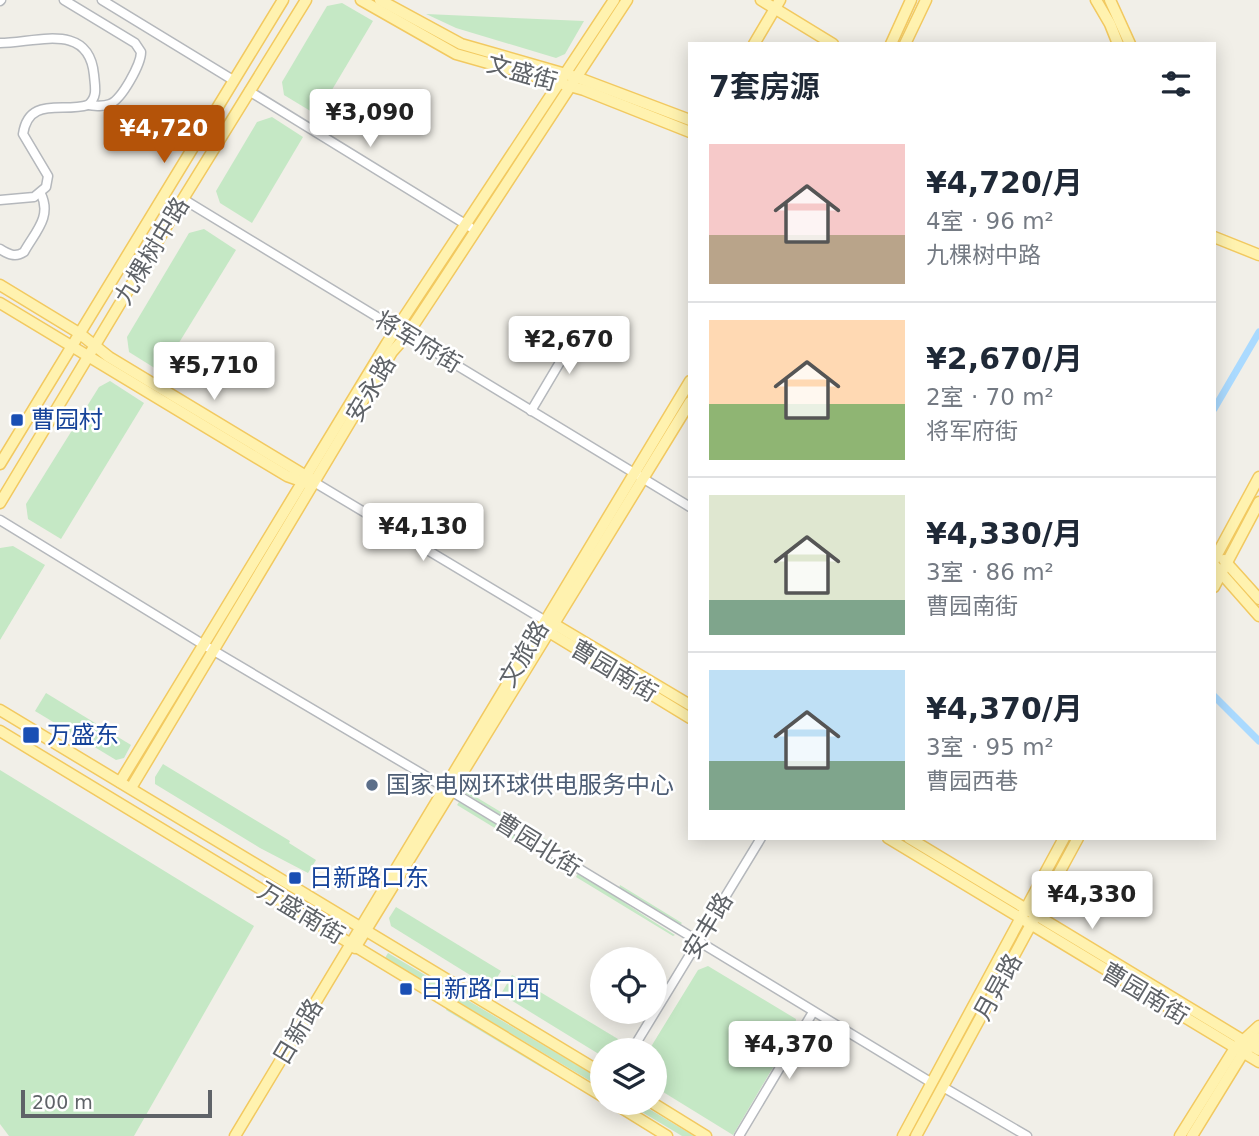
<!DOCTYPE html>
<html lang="zh">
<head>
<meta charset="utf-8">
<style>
  body { margin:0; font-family:"DejaVu Sans","Noto Sans SC",sans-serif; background:#f2f2f3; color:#1f2937; height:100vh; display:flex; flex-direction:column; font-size:26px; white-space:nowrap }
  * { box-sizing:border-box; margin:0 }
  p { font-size:23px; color:#747a83 }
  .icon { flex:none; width:38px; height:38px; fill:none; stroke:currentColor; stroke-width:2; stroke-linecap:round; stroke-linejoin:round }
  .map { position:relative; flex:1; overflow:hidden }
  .drawer { position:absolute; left:688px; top:42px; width:528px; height:798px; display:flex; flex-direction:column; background:#fff; border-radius:0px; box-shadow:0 4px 18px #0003 }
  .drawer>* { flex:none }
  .buttons { position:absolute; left:590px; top:947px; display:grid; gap:14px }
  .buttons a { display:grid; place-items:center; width:77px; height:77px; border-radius:50%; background:#fff; box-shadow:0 4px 18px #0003; font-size:35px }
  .scale { position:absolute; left:21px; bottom:18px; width:191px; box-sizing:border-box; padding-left:7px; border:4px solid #5f6368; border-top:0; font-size:19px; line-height:24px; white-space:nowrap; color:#5f6368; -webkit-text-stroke:5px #fff; paint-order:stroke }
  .price { position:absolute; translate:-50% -60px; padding:0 16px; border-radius:7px; background:#fff; color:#222; font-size:23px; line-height:46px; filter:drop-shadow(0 2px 4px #0008) }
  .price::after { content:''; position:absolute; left:50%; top:42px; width:21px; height:16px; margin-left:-10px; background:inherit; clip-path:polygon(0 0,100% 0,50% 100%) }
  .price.on { background:#b45309; color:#fff }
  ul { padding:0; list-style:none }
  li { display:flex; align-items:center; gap:21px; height:175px; padding:0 21px }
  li+li { border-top:2px solid #e0e1e3 }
  li span { display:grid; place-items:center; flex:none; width:196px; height:140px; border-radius:0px; color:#555 }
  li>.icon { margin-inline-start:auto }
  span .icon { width:84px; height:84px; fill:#fffc; stroke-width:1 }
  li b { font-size:30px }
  h2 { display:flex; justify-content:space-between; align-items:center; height:84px; padding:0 21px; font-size:30px }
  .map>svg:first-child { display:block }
  .green { fill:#c5e8c5 }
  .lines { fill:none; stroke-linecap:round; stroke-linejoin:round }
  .canal { stroke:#aadaff; stroke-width:7 }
  .minor-casing { stroke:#b5b8bc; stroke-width:11 }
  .major-casing { stroke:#f2c960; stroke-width:13 }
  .minor { stroke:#fff; stroke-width:8 }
  .major { stroke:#fff2af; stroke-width:10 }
  .transit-dot { fill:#1a4fb4; stroke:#fff; stroke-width:2.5 }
  .service-dot { fill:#5c6f8a; stroke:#fff; stroke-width:2.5 }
  .labels { text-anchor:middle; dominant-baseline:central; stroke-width:5; stroke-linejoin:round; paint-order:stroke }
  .street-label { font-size:24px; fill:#5f6368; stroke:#fff }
  .transit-label { font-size:24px; fill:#164399; stroke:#fff; text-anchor:start }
  .service-label { font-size:24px; fill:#4e5e75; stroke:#fff; text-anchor:start }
</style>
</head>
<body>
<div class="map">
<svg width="1259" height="1136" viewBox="0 0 1259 1136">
  <rect width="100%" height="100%" fill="#f1efe8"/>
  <g class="green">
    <path d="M342,3L373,21L317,115L284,95L282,82L327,6Z"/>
    <path d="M426,14L584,21L565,54L556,58L456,28Z"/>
    <path d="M272,117L303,137L252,223L220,203L216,191L257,122Z"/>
    <path d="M204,229L236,250L161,372L129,352L127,337L189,233Z"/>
    <path d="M110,381L144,403L61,539L28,519L26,504L99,387Z"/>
    <path d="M13,546L45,565L0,640V548Z"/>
    <path d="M46,693L131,745L124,758L116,760L35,711Z"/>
    <path d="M163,764L290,841L289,843L316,860L308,873L260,848L155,784V777Z"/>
    <path d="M0,770L254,926L134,1136H9L0,1124Z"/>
    <path d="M466,791L562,849V854L465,793Z"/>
    <path d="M459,802L556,860L554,864L457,805Z"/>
    <path d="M578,873C611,893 642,915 675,935L673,936L576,877Z"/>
    <path d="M620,885L682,923L680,925L619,888Z"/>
    <path d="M396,907L501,971L491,988L391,926L389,918Z"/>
    <path d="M388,953L602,1080V1088L385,958Z"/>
    <path d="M708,966L796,1019L795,1030L733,1135L655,1087L654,1050H649L698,970Z"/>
    <path d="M512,975L618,1039L611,1050H602V1056L501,994Z"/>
    <path d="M447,1008L547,1069L546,1070L446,1010Z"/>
    <path d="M627,1103H639L694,1136H682Z"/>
  </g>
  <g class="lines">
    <g class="canal">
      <path d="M1214,409L1259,332"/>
      <path d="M1214,696L1259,741"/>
    </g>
    <defs>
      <g id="minor">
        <path d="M64,0L135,43L141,52C141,64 122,99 110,104C103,107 96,106 88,105"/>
        <path d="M102,0L233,80"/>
        <path d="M0,1L1,0"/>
        <path d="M0,43C35,43 89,21 94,75C95,87 98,97 88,105C62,113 29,96 23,134L48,176L46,187L34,197L0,200"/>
        <path d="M249,91L470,227"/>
        <path d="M183,199L690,507"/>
        <path d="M0,249C8,254 15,258 24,252C35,232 52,217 41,194"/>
        <path d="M531,411L582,325"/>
        <path d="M314,482L544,620"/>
        <path d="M0,520L204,645L451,791L932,1083"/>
        <path d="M632,1050L761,838"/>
        <path d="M943,1087L1027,1136"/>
        <path d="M739,1136L813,1012"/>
      </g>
      <g id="major">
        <path d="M361,0L456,54L584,90L690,132"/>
        <path d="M380,0L461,44L576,77L690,120"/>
        <path d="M761,0L833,44"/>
        <path d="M1096,0L1110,24L1118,44"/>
        <path d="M1110,0L1130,44"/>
        <path d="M754,44L780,0"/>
        <path d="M891,44L911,0"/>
        <path d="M905,44L926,0"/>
        <path d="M1214,237L1259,255"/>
        <path d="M0,285L79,333L109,357L311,479"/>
        <path d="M0,303L287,476L307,483"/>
        <path d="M0,464L283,0"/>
        <path d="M0,503L183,199L306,0"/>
        <path d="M1214,560L1259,477"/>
        <path d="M1224,560L1259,599"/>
        <path d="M1214,565L1259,616"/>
        <path d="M1214,587L1259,502"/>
        <path d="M549,621L690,705"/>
        <path d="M547,627L549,632L690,718"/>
        <path d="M0,710L602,1073"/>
        <path d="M0,731L602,1096"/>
        <path d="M120,782L387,343L614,0"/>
        <path d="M131,788L392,352L407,335L446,276L627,0"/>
        <path d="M888,838L1259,1062"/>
        <path d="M909,838L1259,1050"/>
        <path d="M355,948L690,402"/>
        <path d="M612,1102L667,1136"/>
        <path d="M651,1102L706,1136"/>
        <path d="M235,1136L690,381"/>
        <path d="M903,1136L1064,838"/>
        <path d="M916,1136L1078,838"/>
        <path d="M1180,1136L1235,1048L1259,1026"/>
        <path d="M1192,1136L1243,1053L1259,1038"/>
      </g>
    </defs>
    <use href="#minor" class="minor-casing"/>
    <use href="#major" class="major-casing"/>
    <use href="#minor" class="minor"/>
    <use href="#major" class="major"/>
  </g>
  <g class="transit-dot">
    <rect x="10" y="413" width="14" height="14" rx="3.5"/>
    <rect x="22" y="726" width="18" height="18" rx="3.5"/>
    <rect x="288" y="871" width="14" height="14" rx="3.5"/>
    <rect x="399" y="982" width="14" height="14" rx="3.5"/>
  </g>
  <circle class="service-dot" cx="372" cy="785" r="7"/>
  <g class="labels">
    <g class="street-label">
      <text transform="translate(522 73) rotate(16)">文盛街</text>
      <text transform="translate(152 251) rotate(-59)">九棵树中路</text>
      <text transform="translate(418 342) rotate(31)">将军府街</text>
      <text transform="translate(371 389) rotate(-59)">安永路</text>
      <text transform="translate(524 654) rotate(-59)">文旅路</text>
      <text transform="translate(614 671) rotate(31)">曹园南街</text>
      <text transform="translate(538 845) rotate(32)">曹园北街</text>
      <text transform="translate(301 913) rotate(31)">万盛南街</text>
      <text transform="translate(708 926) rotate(-59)">安丰路</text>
      <text transform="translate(998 987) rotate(-61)">月异路</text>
      <text transform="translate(1145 994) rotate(31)">曹园南街</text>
      <text transform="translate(298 1032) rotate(-59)">日新路</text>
    </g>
    <g class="transit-label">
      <text x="31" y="420">曹园村</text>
      <text x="47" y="735">万盛东</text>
      <text x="309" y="878">日新路口东</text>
      <text x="420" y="989">日新路口西</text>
    </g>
    <g class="service-label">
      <text x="386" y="785">国家电网环球供电服务中心</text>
    </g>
  </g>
</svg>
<div class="buttons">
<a><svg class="icon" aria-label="locate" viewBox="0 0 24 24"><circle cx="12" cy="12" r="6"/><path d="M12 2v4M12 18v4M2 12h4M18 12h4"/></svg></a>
<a><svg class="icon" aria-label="layers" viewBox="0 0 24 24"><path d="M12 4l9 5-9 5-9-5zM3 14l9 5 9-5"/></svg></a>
</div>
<div class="scale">200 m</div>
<b class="price" style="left:370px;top:149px">¥3,090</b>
<b class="price on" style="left:164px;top:165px">¥4,720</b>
<b class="price" style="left:569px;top:376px">¥2,670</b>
<b class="price" style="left:214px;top:402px">¥5,710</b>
<b class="price" style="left:423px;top:563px">¥4,130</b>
<b class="price" style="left:1092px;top:931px">¥4,330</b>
<b class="price" style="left:789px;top:1081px">¥4,370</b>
<section class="drawer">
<h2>7套房源<svg class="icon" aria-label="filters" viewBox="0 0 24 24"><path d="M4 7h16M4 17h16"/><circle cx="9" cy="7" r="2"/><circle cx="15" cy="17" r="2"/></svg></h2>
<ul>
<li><span style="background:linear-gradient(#f6c9c9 65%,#b9a48a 0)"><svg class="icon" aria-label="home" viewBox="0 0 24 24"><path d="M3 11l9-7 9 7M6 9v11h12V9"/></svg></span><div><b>¥4,720/月</b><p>4室 · 96 m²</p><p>九棵树中路</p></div></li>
<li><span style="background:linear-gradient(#ffd9b3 60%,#8fb573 0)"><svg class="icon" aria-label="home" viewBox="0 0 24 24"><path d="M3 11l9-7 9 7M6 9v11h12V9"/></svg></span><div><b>¥2,670/月</b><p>2室 · 70 m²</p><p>将军府街</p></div></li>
<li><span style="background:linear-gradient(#dfe7d0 75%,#7fa58c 0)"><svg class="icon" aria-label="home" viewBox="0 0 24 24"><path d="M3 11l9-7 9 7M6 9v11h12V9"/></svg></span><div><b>¥4,330/月</b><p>3室 · 86 m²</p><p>曹园南街</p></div></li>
<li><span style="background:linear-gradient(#bfe0f5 65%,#7fa58c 0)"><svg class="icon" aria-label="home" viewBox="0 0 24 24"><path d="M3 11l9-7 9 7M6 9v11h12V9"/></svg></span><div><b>¥4,370/月</b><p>3室 · 95 m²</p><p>曹园西巷</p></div></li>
</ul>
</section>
</div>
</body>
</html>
